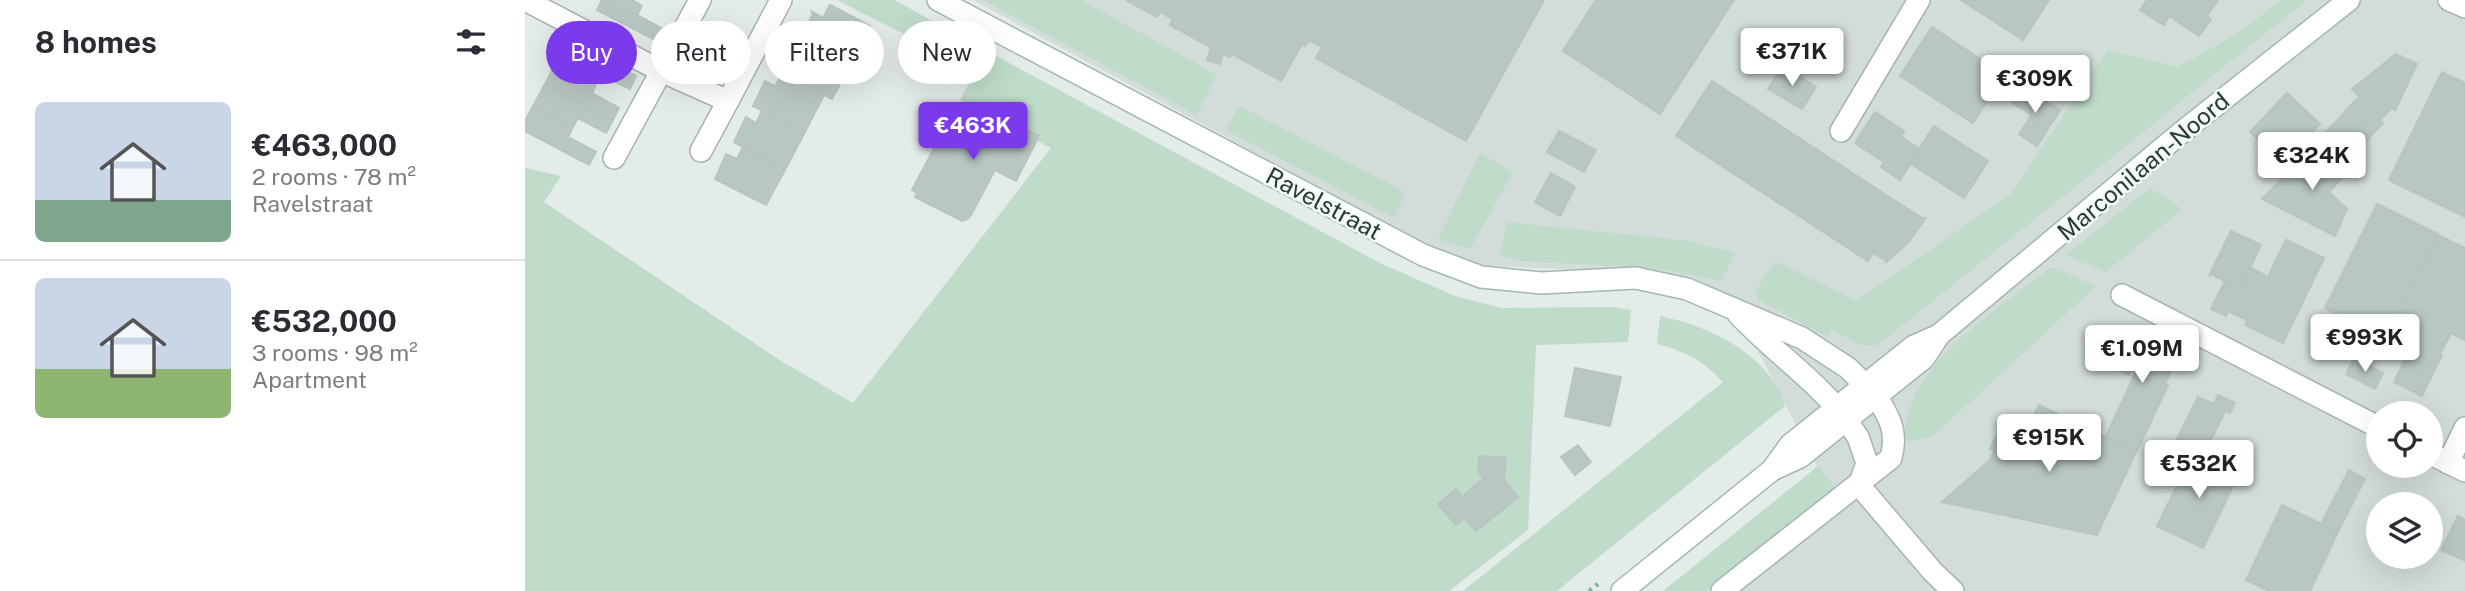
<!DOCTYPE html>
<html lang="en">
<head>
<meta charset="utf-8">
<style>
  body { margin:0; font-family:"Public Sans",sans-serif; background:#f7f7f7; color:#2b2b33; height:100vh; display:flex; flex-direction:column; font-size:26px; white-space:nowrap }
  * { box-sizing:border-box; margin:0 }
  p { font-size:23px; color:#7c7c81 }
  .icon { flex:none; width:38px; height:38px; fill:none; stroke:currentColor; stroke-width:2; stroke-linecap:round; stroke-linejoin:round }
  .map { position:relative; flex:1; overflow:hidden }
  .side { display:flex; flex-direction:column; background:#fff; width:525px }
  .side>* { flex:none }
  .banner { position:absolute; left:21px; top:21px; width:665px; height:63px; display:flex; gap:14px }
  .buttons { position:absolute; left:1841px; top:401px; display:grid; gap:14px }
  .buttons a { display:grid; place-items:center; width:77px; height:77px; border-radius:50%; background:#fff; box-shadow:0 7px 28px #0002; font-size:35px }
  .price { position:absolute; translate:-50% -60px; padding:0 16px; border-radius:7px; background:#fff; color:#222; font-size:23px; line-height:46px; filter:drop-shadow(0 2px 4px #0008) }
  .price::after { content:''; position:absolute; left:50%; top:42px; width:21px; height:16px; margin-left:-10px; background:inherit; clip-path:polygon(0 0,100% 0,50% 100%) }
  .price.selected { background:#7c3aed; color:#fff }
  ul { padding:0; list-style:none }
  li { display:flex; align-items:center; gap:21px; height:175px; padding:0 35px }
  li+li { border-top:2px solid #e1e1e2 }
  li span { display:grid; place-items:center; flex:none; width:196px; height:140px; border-radius:10px; color:#555 }
  li>.icon { margin-inline-start:auto }
  span .icon { width:84px; height:84px; fill:#fffc; stroke-width:1 }
  li b { font-size:30px }
  h2 { display:flex; justify-content:space-between; align-items:center; height:84px; padding:0 35px; font-size:30px }
  .tag { padding:0 24px; border-radius:32px; background:#fff; box-shadow:0 7px 28px #0002; font-size:24px; line-height:63px }
  .tag.selected { background:#7c3aed; color:#fff }
  main { display:flex; flex:1; min-height:0 }
  .map>svg:first-child { display:block }
  .built { fill:#d2dcd8; fill-rule:evenodd }
  .green { fill:#bfdbc9 }
  .building { fill:#b9c7c2; stroke:#b7c5c0; stroke-width:2 }
  .lines { fill:none; stroke-linecap:round; stroke-linejoin:round }
  .street-casing { stroke:#a7b4b0; stroke-width:24 }
  .secondary-casing { stroke:#a3b7b2; stroke-width:24 }
  .path { stroke:#87ada4; stroke-width:4.5; stroke-dasharray:3.5 5; stroke-linecap:butt }
  .street { stroke:#fff; stroke-width:21 }
  .secondary { stroke:#fff; stroke-width:21 }
  .labels { text-anchor:middle; dominant-baseline:central; stroke-width:5; stroke-linejoin:round; paint-order:stroke }
  .street-label { font-size:24px; fill:#253c38; stroke:#f4f9f7 }
</style>
</head>
<body>
<main>
<section class="side">
<h2>8 homes<svg class="icon" aria-label="filters" viewBox="0 0 24 24"><path d="M4 7h16M4 17h16"/><circle cx="9" cy="7" r="2"/><circle cx="15" cy="17" r="2"/></svg></h2>
<ul>
<li><span style="background:linear-gradient(#c9d6e8 70%,#7fa58c 0)"><svg class="icon" aria-label="home" viewBox="0 0 24 24"><path d="M3 11l9-7 9 7M6 9v11h12V9"/></svg></span><div><b>€463,000</b><p>2 rooms · 78 m²</p><p>Ravelstraat</p></div></li>
<li><span style="background:linear-gradient(#c9d6e8 65%,#8fb573 0)"><svg class="icon" aria-label="home" viewBox="0 0 24 24"><path d="M3 11l9-7 9 7M6 9v11h12V9"/></svg></span><div><b>€532,000</b><p>3 rooms · 98 m²</p><p>Apartment</p></div></li>
</ul>
</section>
<div class="map">
<svg width="1940" height="591" viewBox="0 0 1940 591">
  <rect width="100%" height="100%" fill="#e4ece9"/>
  <path class="built" d="M448,0H1940V591H1156L1298,478L1209,304L1140,273L938,265ZM1853,413H1906V466H1853ZM1853,504H1906V556H1853Z"/>
  <g class="green">
    <path d="M312,0H369L431,34L420,55Z"/>
    <path d="M458,0H556L692,75L672,115Z"/>
    <path d="M1756,0H1782L1353,345H1334L1307,329L1303,337L1234,300L1230,292L1250,261L1331,301L1486,194L1583,50L1653,67L1712,34Z"/>
    <path d="M462,51L855,263L930,296L976,308L1087,307L1106,310L1103,342L1011,345L1003,530L924,591H0V168L36,176L19,202L253,359L328,403L526,148L435,100Z"/>
    <path d="M714,106L876,190L880,194L869,218L701,130Z"/>
    <path d="M955,153L988,172L945,249L913,239Z"/>
    <path d="M1625,188L1657,209L1581,272L1541,255Z"/>
    <path d="M982,222L1164,241L1210,253L1197,281L1131,268L996,261L975,256Z"/>
    <path d="M1526,267L1571,286L1420,425L1404,438L1380,441C1376,367 1475,308 1526,267Z"/>
    <path d="M1135,316C1185,326 1244,354 1260,406L1032,591H938L1198,382C1179,361 1159,351 1132,344Z"/>
    <path d="M1293,466L1311,489L1180,591H1138Z"/>
  </g>
  <g class="building">
    <path d="M77,0H107L117,6L112,15L136,28L130,40L72,10Z"/>
    <path d="M601,0H1019L941,141L791,58L797,47L784,40L780,46L777,44L756,81L707,54L705,57L698,54L695,64L682,60L686,47L645,25L648,19L635,12L632,17Z"/>
    <path d="M1071,0H1209L1135,114L1038,51Z"/>
    <path d="M1436,0H1524L1498,40Z"/>
    <path d="M1622,0H1693L1682,16L1686,19L1674,36L1644,16L1639,25L1615,10Z"/>
    <path d="M305,5L345,26L326,63L276,38L288,14L287,12L298,18Z"/>
    <path d="M1407,27L1496,86L1489,98L1471,87L1448,123L1375,76Z"/>
    <path d="M43,40L111,76L105,89L76,75L72,83L31,62Z"/>
    <path d="M285,42L326,63L307,99L257,74L268,49L279,55Z"/>
    <path d="M1871,54L1892,64L1870,110L1867,108L1855,120L1858,123L1828,155L1834,160L1824,170L1793,141L1832,99L1836,98L1827,89Z"/>
    <path d="M31,62L72,83L67,93L94,108L88,120L20,84Z"/>
    <path d="M1258,66L1291,87L1277,109L1243,89Z"/>
    <path d="M1917,72L1940,83V217L1864,180Z"/>
    <path d="M257,74L299,95L280,132L228,106L240,81L250,86Z"/>
    <path d="M1187,81L1378,206L1399,219L1401,217L1384,242L1360,263L1362,261L1348,253L1343,261L1151,136Z"/>
    <path d="M20,84L88,120L81,133L53,118L48,127L8,106Z"/>
    <path d="M1496,86L1535,110L1512,146L1494,134L1507,115L1486,102Z"/>
    <path d="M1762,93L1795,124L1758,163L1725,132Z"/>
    <path d="M8,106L48,127L43,137L71,152L64,165L0,131V121Z"/>
    <path d="M456,106L514,136L491,181L470,170L446,215L443,219L437,221L390,197L392,193L387,190L422,124L427,126L429,122L444,130Z"/>
    <path d="M237,111L280,132L260,170L209,142L221,117L231,123Z"/>
    <path d="M1350,112L1379,131L1376,137L1395,149L1375,180L1356,167L1359,162L1330,143Z"/>
    <path d="M1409,126L1463,161L1439,198L1385,163Z"/>
    <path d="M1034,131L1071,150L1059,172L1022,152Z"/>
    <path d="M218,147L260,170L241,205L190,179L201,154L212,159Z"/>
    <path d="M1801,149L1824,170L1804,192L1822,209L1810,236L1737,199L1779,156L1787,164Z"/>
    <path d="M1026,173L1050,187L1035,216L1010,202Z"/>
    <path d="M1852,204L1913,234L1861,338L1800,308Z"/>
    <path d="M1706,231L1736,245L1715,289L1686,274L1684,276Z"/>
    <path d="M1913,235L1940,248V340L1926,333L1915,354L1865,330Z"/>
    <path d="M1761,240L1799,258L1758,343L1720,325L1722,320L1703,311L1701,316L1686,309L1700,281L1715,289L1726,268L1743,277Z"/>
    <path d="M1602,328L1621,336L1623,332L1653,346L1651,351L1654,352L1640,384L1643,385L1612,451L1581,436L1611,372L1606,370L1604,375L1589,368L1598,348L1594,346Z"/>
    <path d="M1889,341L1917,355L1897,396L1869,382Z"/>
    <path d="M1829,358L1858,373L1850,389L1821,374Z"/>
    <path d="M1050,368L1096,377L1085,426L1040,416Z"/>
    <path d="M1693,395L1710,403L1705,413L1700,411L1683,446L1688,448L1681,462L1667,455L1665,460L1646,451L1673,397L1689,404Z"/>
    <path d="M1514,405L1611,452L1572,535L1417,502L1465,460L1469,451L1465,449L1480,419L1502,430Z"/>
    <path d="M1053,445L1066,462L1050,475L1036,457Z"/>
    <path d="M1667,455L1681,462L1684,457L1715,472L1678,548L1632,526Z"/>
    <path d="M954,456L981,458L979,480L993,497L951,531L940,518L931,525L913,504L931,489L937,497L959,478L953,471Z"/>
    <path d="M1824,470L1840,479L1813,532L1796,524Z"/>
    <path d="M1757,505L1813,532L1785,591H1744L1721,580Z"/>
    <path d="M1933,516L1940,520V561L1916,550Z"/>
  </g>
  <g class="lines">
    <defs>
      <g id="street">
        <path d="M0,0L138,72L203,101L256,0"/>
        <path d="M1924,0L1940,7"/>
        <path d="M1316,131L1394,0"/>
        <path d="M176,151L203,101"/>
        <path d="M89,158L175,0"/>
        <path d="M1597,295L1853,427"/>
        <path d="M1321,420L1333,437L1342,463L1334,485"/>
        <path d="M1906,454L1940,471"/>
        <path d="M1923,463L1940,428"/>
        <path d="M1334,485L1408,572L1428,591"/>
        <path d="M1197,591L1366,458C1373,432 1365,418 1351,396"/>
      </g>
      <g id="secondary">
        <path d="M413,0L898,255L956,277L1016,283L1111,278L1162,289L1277,338L1323,368L1351,396"/>
        <path d="M1213,314C1246,350 1289,378 1320,418"/>
        <path d="M1247,470L1265,445L1389,346L1414,335L1657,132L1824,0"/>
        <path d="M1097,591L1247,470L1275,457L1399,358L1414,335"/>
      </g>
    </defs>
    <use href="#street" class="street-casing"/>
    <use href="#secondary" class="secondary-casing"/>
    <path class="path" d="M1064,591L1073,584"/>
    <use href="#street" class="street"/>
    <use href="#secondary" class="secondary"/>
  </g>
  <g class="labels">
    <g class="street-label">
      <text transform="translate(1618 166) rotate(-40)">Marconilaan-Noord</text>
      <text transform="translate(799 203) rotate(28)">Ravelstraat</text>
    </g>
  </g>
</svg>
<div class="buttons">
<a><svg class="icon" aria-label="locate" viewBox="0 0 24 24"><circle cx="12" cy="12" r="6"/><path d="M12 2v4M12 18v4M2 12h4M18 12h4"/></svg></a>
<a><svg class="icon" aria-label="layers" viewBox="0 0 24 24"><path d="M12 4l9 5-9 5-9-5zM3 14l9 5 9-5"/></svg></a>
</div>
<b class="price" style="left:1267px;top:88px">€371K</b>
<b class="price" style="left:1510px;top:115px">€309K</b>
<b class="price selected" style="left:448px;top:162px">€463K</b>
<b class="price" style="left:1787px;top:192px">€324K</b>
<b class="price" style="left:1840px;top:374px">€993K</b>
<b class="price" style="left:1617px;top:385px">€1.09M</b>
<b class="price" style="left:1524px;top:474px">€915K</b>
<b class="price" style="left:1674px;top:500px">€532K</b>
<div class="banner">
<a class="tag selected">Buy</a>
<a class="tag">Rent</a>
<a class="tag">Filters</a>
<a class="tag">New</a>
</div>
</div>
</main>
</body>
</html>
